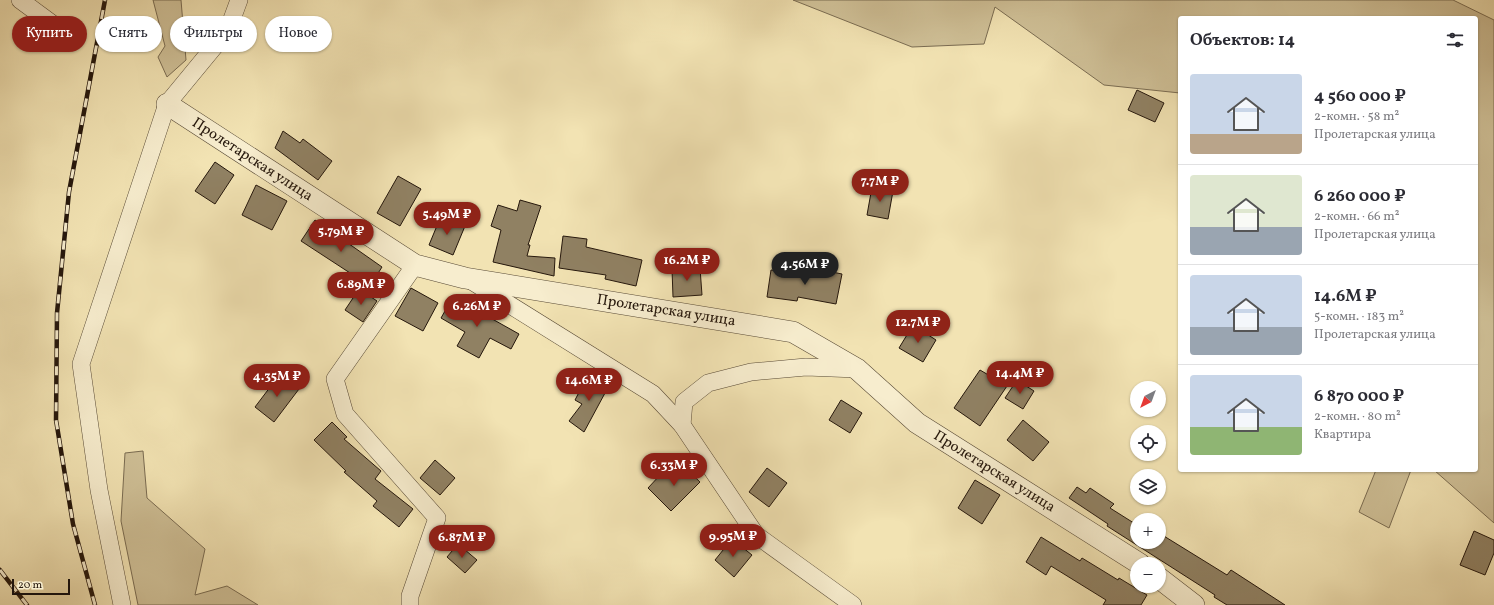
<!DOCTYPE html>
<html lang="ru">
<head>
<meta charset="utf-8">
<style>
  body { margin:0; font-family:Vollkorn,serif; background:#f2f2f3; color:#2b2b33; height:100vh; display:flex; flex-direction:column; font-size:15px; white-space:nowrap }
  * { box-sizing:border-box; margin:0 }
  p { font-size:13px; color:#7c7c81 }
  .icon { flex:none; width:22px; height:22px; fill:none; stroke:currentColor; stroke-width:2; stroke-linecap:round; stroke-linejoin:round }
  .map { position:relative; flex:1; overflow:hidden }
  .details { position:absolute; left:1178px; top:16px; width:300px; height:456px; display:flex; flex-direction:column; background:#fff; border-radius:4px; box-shadow:0 1px 3px #0004 }
  .details>* { flex:none }
  .banner { position:absolute; left:12px; top:16px; width:380px; height:36px; display:flex; gap:8px }
  .needle { width:26px; rotate:221deg }
  .controls { position:absolute; left:1130px; top:381px; display:grid; gap:8px }
  .controls a { display:grid; place-items:center; width:36px; height:36px; border-radius:50%; background:#fff; box-shadow:0 1px 3px #0004; font-size:20px }
  .scale { position:absolute; left:12px; bottom:10px; width:58px; box-sizing:border-box; padding-left:4px; border:2px solid #25170c; border-top:0; font-size:11px; line-height:14px; white-space:nowrap; color:#25170c; -webkit-text-stroke:3px #f7edce; paint-order:stroke }
  .price { position:absolute; translate:-50% -34px; padding:0 9px; border-radius:14px; background:#8f2418; color:#fff; font-size:13px; line-height:26px; filter:drop-shadow(0 1px 2px #0008) }
  .price::after { content:''; position:absolute; left:50%; top:24px; width:12px; height:9px; margin-left:-6px; background:inherit; clip-path:polygon(0 0,100% 0,50% 100%) }
  .price.current { background:#222; color:#fff }
  ul { padding:0; list-style:none }
  li { display:flex; align-items:center; gap:12px; height:100px; padding:0 12px }
  li+li { border-top:1px solid #e1e1e2 }
  li span { display:grid; place-items:center; flex:none; width:112px; height:80px; border-radius:4px; color:#555 }
  li>.icon { margin-inline-start:auto }
  span .icon { width:48px; height:48px; fill:#fffc; stroke-width:1 }
  li b { font-size:17px }
  h2 { display:flex; justify-content:space-between; align-items:center; height:48px; padding:0 12px; font-size:17px }
  .chip { padding:0 14px; border-radius:18px; background:#fff; box-shadow:0 1px 3px #0004; font-size:14px; line-height:36px }
  .chip.current { background:#8f2418; color:#fff }
  .map>svg:first-child { display:block }
  .green { fill:#cfc097; stroke:#7a6c52 }
  .building { fill:#908163; stroke:#25170c }
  .lines { fill:none; stroke-linecap:round; stroke-linejoin:round }
  .minor-casing { stroke:#584a36; stroke-width:18 }
  .tertiary-casing { stroke:#584a36; stroke-width:22 }
  .minor { stroke:#f7edce; stroke-width:17 }
  .tertiary { stroke:#f7edce; stroke-width:21 }
  .rail-casing { stroke:#25170c; stroke-width:4.5 }
  .rail { stroke:#f7edce; stroke-width:3; stroke-dasharray:9; stroke-linecap:butt }
  .labels { text-anchor:middle; dominant-baseline:central; stroke-width:3; stroke-linejoin:round; paint-order:stroke }
  .street-label { font-size:15px; fill:#25170c; stroke:#f7edce }
</style>
</head>
<body>
<div class="map">
<svg width="1494" height="605" viewBox="0 0 1494 605">
  <rect width="100%" height="100%" fill="#f2e3b3"/>
  <filter id="stains"><feTurbulence type="fractalNoise" baseFrequency=".005" numOctaves="4"/><feColorMatrix values="0 0 0 0 .2 0 0 0 0 .09 0 0 0 0 .02 0 0 0 .5 -.17"/></filter>
  <radialGradient id="worn" r=".72"><stop offset=".6" stop-color="#630" stop-opacity="0"/><stop offset="1" stop-color="#630" stop-opacity=".3"/></radialGradient>
  <g class="green">
    <path d="M153,0H181L186,60L167,77L158,57L165,46Z"/>
    <path d="M793,0H1453L1494,20V523L1434,470H1476V18H1180V93L1104,85L995,7L984,44L912,47Z"/>
    <path d="M143,451L147,498L205,549L195,595L227,586L258,605H138L121,521L125,453Z"/>
    <path d="M1376,470H1411L1389,528L1359,512Z"/>
  </g>
  <g class="building">
    <path d="M1137,90L1164,103L1155,122L1128,110Z"/>
    <path d="M283,131L300,143L303,139L332,161L318,180L275,148Z"/>
    <path d="M215,162L234,175L215,204L195,191Z"/>
    <path d="M398,176L421,189L400,226L377,213Z"/>
    <path d="M256,185L287,201L272,230L242,215Z"/>
    <path d="M872,187L893,191L888,219L867,215Z"/>
    <path d="M520,200L541,206L528,245H530L527,256L555,258L554,276L493,262L501,230L491,226L498,205L517,211Z"/>
    <path d="M441,216L465,226L453,255L429,245Z"/>
    <path d="M315,220L382,267L370,286L301,241Z"/>
    <path d="M563,236L587,239L586,247L642,260L636,286L605,279L606,275L559,268Z"/>
    <path d="M700,268L702,295L673,297L672,269Z"/>
    <path d="M817,269L842,274L836,304L798,297L797,301L767,297L771,270L816,276Z"/>
    <path d="M411,288L438,303L423,331L395,316Z"/>
    <path d="M359,289L377,301L363,322L345,310Z"/>
    <path d="M453,297L519,334L511,349L490,338L479,358L457,346L465,332L441,318Z"/>
    <path d="M913,325L936,340L923,362L899,348Z"/>
    <path d="M980,370L1007,386L980,426L954,408Z"/>
    <path d="M280,374L299,389L274,422L255,407Z"/>
    <path d="M604,375L612,380L584,432L569,421L582,404L575,400L586,379L597,384Z"/>
    <path d="M1017,380L1034,391L1023,409L1005,398Z"/>
    <path d="M841,400L862,413L850,433L829,420Z"/>
    <path d="M1023,420L1049,442L1033,461L1007,440Z"/>
    <path d="M332,422L347,437L344,439L381,471L375,479L413,509L399,527L373,506L377,501L344,472L346,471L314,440Z"/>
    <path d="M435,460L455,478L440,495L420,478Z"/>
    <path d="M680,463L700,482L671,511L648,488L661,474L665,478Z"/>
    <path d="M767,468L787,483L769,507L749,492Z"/>
    <path d="M975,480L1000,495L982,524L958,508Z"/>
    <path d="M1077,487L1086,493L1090,488L1114,504L1110,508L1137,525V542H1159V533L1227,575L1231,570L1285,605H1227L1214,597L1215,595L1107,526L1108,524L1069,498Z"/>
    <path d="M1474,531L1494,540V553L1485,575L1460,565Z"/>
    <path d="M1041,537L1080,561L1082,558L1118,580L1119,578L1147,595L1141,605H1103L1106,600L1051,566L1046,575L1026,562Z"/>
    <path d="M732,539L752,555L734,577L715,560Z"/>
    <path d="M458,544L477,560L465,573L447,557Z"/>
  </g>
  <g class="lines">
    <defs>
      <g id="minor">
        <path d="M20,0L54,25"/>
        <path d="M470,280L653,394L682,425L756,535L853,605"/>
        <path d="M682,425L684,402L708,383L751,372L806,367L857,369"/>
        <path d="M122,605L99,490L81,364L167,104L228,30L239,0"/>
        <path d="M410,605V596L437,518L345,414L335,379L415,265"/>
      </g>
      <g id="tertiary">
        <path d="M167,104L415,265L465,278L793,332L857,369L917,423L1140,564"/>
        <path d="M1159,578L1194,605"/>
      </g>
    </defs>
    <use href="#minor" class="minor-casing"/>
    <use href="#tertiary" class="tertiary-casing"/>
    <use href="#minor" class="minor"/>
    <use href="#tertiary" class="tertiary"/>
    <defs>
      <g id="rail">
        <path d="M0,570L27,605"/>
        <path d="M95,605L73,524L56,420L57,313L69,192L105,0"/>
      </g>
    </defs>
    <use href="#rail" class="rail-casing"/>
    <use href="#rail" class="rail"/>
  </g>
  <g class="labels">
    <g class="street-label">
      <text transform="translate(252 160) rotate(33)">Пролетарская улица</text>
      <text transform="translate(666 311) rotate(9)">Пролетарская улица</text>
      <text transform="translate(994 472) rotate(32)">Пролетарская улица</text>
    </g>
  </g>
  <rect width="100%" height="100%" filter="url(#stains)"/>
  <rect width="100%" height="100%" fill="url(#worn)"/>
</svg>
<div class="controls">
<a><svg class="needle" viewBox="-14 -14 28 28"><path d="M0-13l5 13h-10z" fill="#e53935"/><path d="M0 13l5-13h-10z" fill="#7c7c81"/></svg></a>
<a><svg class="icon" aria-label="locate" viewBox="0 0 24 24"><circle cx="12" cy="12" r="6"/><path d="M12 2v4M12 18v4M2 12h4M18 12h4"/></svg></a>
<a><svg class="icon" aria-label="layers" viewBox="0 0 24 24"><path d="M12 4l9 5-9 5-9-5zM3 14l9 5 9-5"/></svg></a>
<a>+</a>
<a>−</a>
</div>
<div class="scale">20 m</div>
<b class="price" style="left:880px;top:203px">7.7M ₽</b>
<b class="price" style="left:447px;top:236px">5.49M ₽</b>
<b class="price" style="left:341px;top:253px">5.79M ₽</b>
<b class="price" style="left:687px;top:282px">16.2M ₽</b>
<b class="price current" style="left:805px;top:286px">4.56M ₽</b>
<b class="price" style="left:361px;top:306px">6.89M ₽</b>
<b class="price" style="left:477px;top:328px">6.26M ₽</b>
<b class="price" style="left:918px;top:344px">12.7M ₽</b>
<b class="price" style="left:1020px;top:395px">14.4M ₽</b>
<b class="price" style="left:277px;top:398px">4.35M ₽</b>
<b class="price" style="left:589px;top:402px">14.6M ₽</b>
<b class="price" style="left:674px;top:487px">6.33M ₽</b>
<b class="price" style="left:733px;top:558px">9.95M ₽</b>
<b class="price" style="left:462px;top:559px">6.87M ₽</b>
<div class="banner">
<a class="chip current">Купить</a>
<a class="chip">Снять</a>
<a class="chip">Фильтры</a>
<a class="chip">Новое</a>
</div>
<section class="details">
<h2>Объектов: 14<svg class="icon" aria-label="filters" viewBox="0 0 24 24"><path d="M4 7h16M4 17h16"/><circle cx="9" cy="7" r="2"/><circle cx="15" cy="17" r="2"/></svg></h2>
<ul>
<li><span style="background:linear-gradient(#c9d6e8 75%,#b9a48a 0)"><svg class="icon" aria-label="home" viewBox="0 0 24 24"><path d="M3 11l9-7 9 7M6 9v11h12V9"/></svg></span><div><b>4 560 000 ₽</b><p>2-комн. · 58 m²</p><p>Пролетарская улица</p></div></li>
<li><span style="background:linear-gradient(#dfe7d0 65%,#9aa5b1 0)"><svg class="icon" aria-label="home" viewBox="0 0 24 24"><path d="M3 11l9-7 9 7M6 9v11h12V9"/></svg></span><div><b>6 260 000 ₽</b><p>2-комн. · 66 m²</p><p>Пролетарская улица</p></div></li>
<li><span style="background:linear-gradient(#c9d6e8 65%,#9aa5b1 0)"><svg class="icon" aria-label="home" viewBox="0 0 24 24"><path d="M3 11l9-7 9 7M6 9v11h12V9"/></svg></span><div><b>14.6M ₽</b><p>5-комн. · 183 m²</p><p>Пролетарская улица</p></div></li>
<li><span style="background:linear-gradient(#c9d6e8 65%,#8fb573 0)"><svg class="icon" aria-label="home" viewBox="0 0 24 24"><path d="M3 11l9-7 9 7M6 9v11h12V9"/></svg></span><div><b>6 870 000 ₽</b><p>2-комн. · 80 m²</p><p>Квартира</p></div></li>
</ul>
</section>
</div>
</body>
</html>
